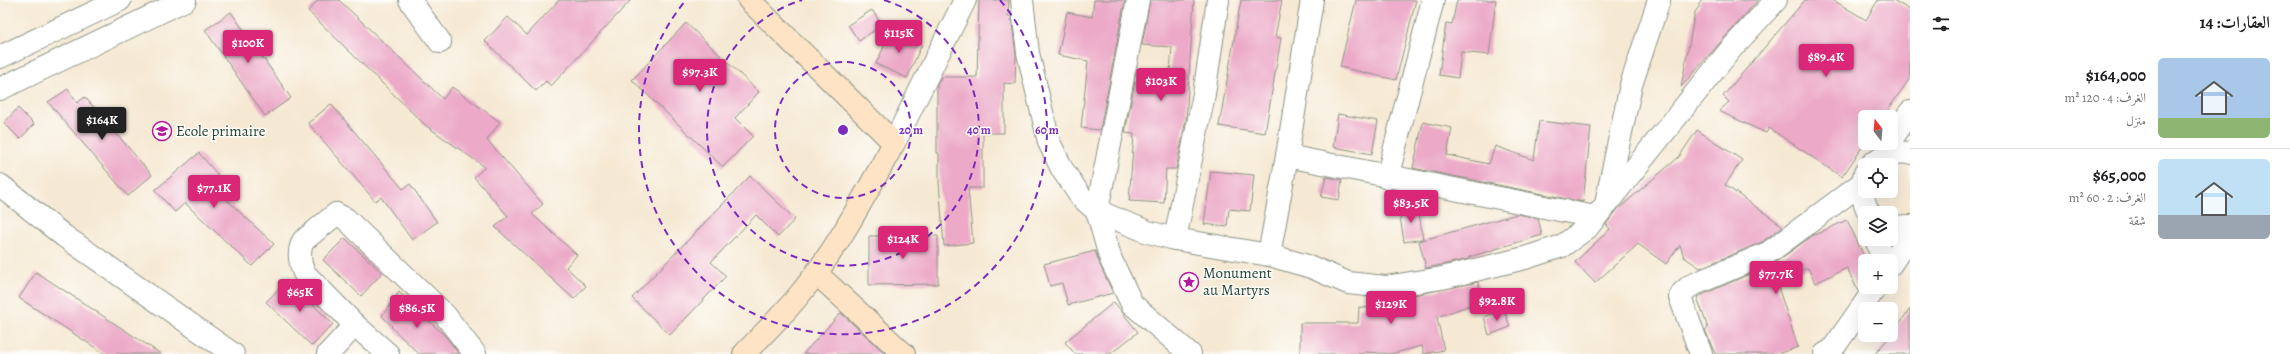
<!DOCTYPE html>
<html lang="ar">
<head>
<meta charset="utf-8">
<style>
  body { margin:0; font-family:Alegreya,Amiri,serif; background:#f6f6f6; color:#202124; direction:rtl; height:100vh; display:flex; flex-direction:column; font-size:15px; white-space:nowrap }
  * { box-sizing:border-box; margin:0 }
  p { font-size:13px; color:#757577 }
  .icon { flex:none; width:22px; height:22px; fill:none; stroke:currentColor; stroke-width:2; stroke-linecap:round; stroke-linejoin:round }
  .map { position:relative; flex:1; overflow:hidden; direction:ltr }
  .details { display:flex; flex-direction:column; background:#fff; width:380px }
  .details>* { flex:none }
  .needle { width:26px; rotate:344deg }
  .buttons { position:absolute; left:1858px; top:110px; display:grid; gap:8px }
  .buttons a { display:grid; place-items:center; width:40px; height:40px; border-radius:6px; background:#fff; box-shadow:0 4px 16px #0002; font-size:20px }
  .price { position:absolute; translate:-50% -34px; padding:0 9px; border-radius:4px; background:#db2777; color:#fff; font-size:13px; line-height:26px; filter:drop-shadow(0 1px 2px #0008) }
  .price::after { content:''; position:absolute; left:50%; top:24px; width:12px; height:9px; margin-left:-6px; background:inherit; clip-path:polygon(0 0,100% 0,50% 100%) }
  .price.active { background:#222; color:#fff }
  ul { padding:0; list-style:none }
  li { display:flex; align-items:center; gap:12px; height:100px; padding:0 20px }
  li+li { border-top:1px solid #e0e0e0 }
  li span { display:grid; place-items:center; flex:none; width:112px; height:80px; border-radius:6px; color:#555 }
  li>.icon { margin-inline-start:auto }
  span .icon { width:48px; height:48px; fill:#fffc; stroke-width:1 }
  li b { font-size:17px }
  h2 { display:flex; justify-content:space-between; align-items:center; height:48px; padding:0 20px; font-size:17px }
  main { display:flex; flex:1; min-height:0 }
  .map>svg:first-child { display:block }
  .building { fill:#eca9c8 }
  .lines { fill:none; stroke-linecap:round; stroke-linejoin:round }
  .street-casing { stroke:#8a9384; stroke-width:24 }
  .secondary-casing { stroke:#8a9384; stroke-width:24 }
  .street { stroke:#fff; stroke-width:22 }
  .secondary { stroke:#fee4c5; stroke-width:22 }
  .ring { fill:none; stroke:#7b2cbf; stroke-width:2; stroke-dasharray:7 5 }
  .labels { text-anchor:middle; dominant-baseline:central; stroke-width:3; stroke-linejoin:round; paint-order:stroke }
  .poi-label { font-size:15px; fill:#1f3d34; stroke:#fdfcf7; text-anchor:start }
  .centre { fill:#7b2cbf; stroke:#fdfcf7; stroke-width:2 }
  .ring-label { font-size:12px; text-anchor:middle; font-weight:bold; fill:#7b2cbf; stroke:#fdfcf7; stroke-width:3; stroke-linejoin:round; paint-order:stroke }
</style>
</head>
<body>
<main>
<section class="details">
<h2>العقارات: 14<svg class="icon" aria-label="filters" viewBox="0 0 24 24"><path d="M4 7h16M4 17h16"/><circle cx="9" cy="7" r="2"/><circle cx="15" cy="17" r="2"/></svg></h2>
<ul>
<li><span style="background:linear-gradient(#a9c7e8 75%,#8fb573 0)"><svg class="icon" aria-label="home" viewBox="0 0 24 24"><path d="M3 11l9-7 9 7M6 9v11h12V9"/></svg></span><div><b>$164,000</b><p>الغرف: 4 · 120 m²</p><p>منزل</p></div></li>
<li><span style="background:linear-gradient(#bfe0f5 70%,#9aa5b1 0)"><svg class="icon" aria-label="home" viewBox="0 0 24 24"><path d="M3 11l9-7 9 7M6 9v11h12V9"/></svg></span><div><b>$65,000</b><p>الغرف: 2 · 60 m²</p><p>شقة</p></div></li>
</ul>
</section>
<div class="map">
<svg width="1910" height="354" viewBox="0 0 1910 354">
  <rect width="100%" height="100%" fill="#fdfcf7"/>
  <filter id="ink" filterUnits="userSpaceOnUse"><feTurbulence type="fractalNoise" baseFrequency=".025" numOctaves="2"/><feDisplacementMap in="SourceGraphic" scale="8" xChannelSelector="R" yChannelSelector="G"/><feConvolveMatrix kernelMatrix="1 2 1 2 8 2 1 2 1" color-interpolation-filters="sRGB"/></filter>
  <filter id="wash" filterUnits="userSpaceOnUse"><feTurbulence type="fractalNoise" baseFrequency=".012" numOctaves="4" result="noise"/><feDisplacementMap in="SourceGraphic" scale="16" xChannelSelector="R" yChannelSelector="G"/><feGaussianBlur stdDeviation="0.9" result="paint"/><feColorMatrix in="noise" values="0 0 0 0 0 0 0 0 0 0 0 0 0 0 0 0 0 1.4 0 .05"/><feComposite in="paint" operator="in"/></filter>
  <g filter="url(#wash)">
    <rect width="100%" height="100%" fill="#f6e9d4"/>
    <g id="blocks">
      <g class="building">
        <path d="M318,0H339L443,99L452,87L500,122L487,140L543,204L532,214L577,255L566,267L586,286L574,299L495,227L508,216L474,177L485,167L425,125L308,11Z"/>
        <path d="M559,0H631L551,86L546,81L536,91L485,41L508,17L527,35Z"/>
        <path d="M979,0H1009L1008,16H1011L1016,54L1015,84L1004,83V133H983V188H968L973,243L944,246L939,182V153H937V85L941,77H977Z"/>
        <path d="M1094,0H1125L1100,130L1081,128L1088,61L1058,55L1067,12L1092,17Z"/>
        <path d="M1150,0H1194L1186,120L1176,169H1166L1164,203L1129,201L1134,134L1125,133L1135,82L1169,84L1172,47L1142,45Z"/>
        <path d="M1241,0H1282L1275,37L1281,38L1265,133L1219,126Z"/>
        <path d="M1356,0H1416L1396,80L1340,67Z"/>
        <path d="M1457,0H1496L1489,55L1461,52L1458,78L1439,75L1446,23L1452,24Z"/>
        <path d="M1701,0H1758L1681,87L1695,12L1699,7Z"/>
        <path d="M1805,0H1833L1866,20L1878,0H1893L1910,10V78L1883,117H1865V143L1842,177L1769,128L1766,133L1719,111L1729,102L1723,96Z"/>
        <path d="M872,10L882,25L859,41L848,25Z"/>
        <path d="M231,12L291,98L265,116L205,30Z"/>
        <path d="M686,23L759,92L735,118L753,136L723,167L632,80Z"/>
        <path d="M891,31L922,44L907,78L876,64Z"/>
        <path d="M68,89L77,103L85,97L152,175L128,196L48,102Z"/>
        <path d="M331,104L403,189L410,184L437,222L412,240L381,197L375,201L308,123Z"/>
        <path d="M18,108L34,124L20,139L4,123Z"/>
        <path d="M1338,114L1378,121L1372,154L1333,147Z"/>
        <path d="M1539,121L1591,127L1583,202L1413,168L1423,122L1452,128L1447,155L1489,164L1495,146L1534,160Z"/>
        <path d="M1697,130L1742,160L1725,185L1783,226L1762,242L1700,268L1684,257L1680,245L1666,264L1638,244L1595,283L1575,262L1610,229L1606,224L1618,209L1679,157Z"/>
        <path d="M199,153L218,175L209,183L274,244L252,266L185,203L175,212L155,190Z"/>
        <path d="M1211,171L1254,175L1250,211L1229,209L1227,227L1204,224Z"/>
        <path d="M750,176L795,219L778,237L756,215L711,262L726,276L670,335L632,298Z"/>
        <path d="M1326,177L1342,180L1339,200L1321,197Z"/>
        <path d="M1418,207L1423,239L1404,242L1399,210Z"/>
        <path d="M1517,214L1538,218L1542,235L1469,257V259L1426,268L1419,241Z"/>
        <path d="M1847,220L1865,258V281L1858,291L1847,268L1815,283L1808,268L1775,278L1798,347L1777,354H1715L1705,330L1708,328L1697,297L1773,264L1812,236Z"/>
        <path d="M869,236H938V284L869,285Z"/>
        <path d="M345,238L382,273L361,296L323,260Z"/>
        <path d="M1095,251L1100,265L1113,293L1068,305L1062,283L1050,286L1044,264Z"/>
        <path d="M36,272L161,354H105L19,298Z"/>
        <path d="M287,280L333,324L312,346L266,302Z"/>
        <path d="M1478,282L1484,300L1437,317L1444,350L1424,354L1422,346L1390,354L1365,352L1364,354H1300V323H1358L1359,307L1393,310L1390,300Z"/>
        <path d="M399,292L446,337L459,354H419L391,327L392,326L382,316Z"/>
        <path d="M1114,302L1138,332L1110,354H1075L1065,342Z"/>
        <path d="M1910,309V354H1875L1891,335Z"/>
        <path d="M1504,310L1510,327L1489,335L1484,317Z"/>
        <path d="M841,313L886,354H803Z"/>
      </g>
    </g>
  </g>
  <g filter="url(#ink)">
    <use href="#blocks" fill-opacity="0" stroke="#8a9384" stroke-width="1"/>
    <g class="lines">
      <defs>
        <g id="street">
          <path d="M410,0L440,42"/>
          <path d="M1022,0L1028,53L1049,142L1062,169L1081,197L1097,211L1111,260L1132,304L1190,354"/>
          <path d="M1138,0L1097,211L1148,232L1175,239L1269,255L1311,267L1348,283L1385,287L1442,278L1525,258L1562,246L1587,228L1731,49L1776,0"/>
          <path d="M0,57L120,0"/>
          <path d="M0,89L185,0"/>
          <path d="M1891,140L1910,112"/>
          <path d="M894,143L965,0"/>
          <path d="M1287,156L1595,217"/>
          <path d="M1871,165C1882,154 1895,151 1910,153"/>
          <path d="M1865,173C1860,188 1862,199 1869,213"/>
          <path d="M1387,178L1433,0"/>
          <path d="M0,185L64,236L233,354"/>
          <path d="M1607,198L1631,85L1659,0"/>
          <path d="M1891,227L1910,226"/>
          <path d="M1175,239L1204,94L1218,0"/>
          <path d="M1876,239L1883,261"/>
          <path d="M1269,255L1287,156L1312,0"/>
          <path d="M1891,264L1910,235"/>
          <path d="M355,325L304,273C299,262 298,252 303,241L336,214L346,219L445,315L475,354"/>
          <path d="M328,354L355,325L388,354"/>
          <path d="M1701,354L1680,297L1683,292L1690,286L1768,253L1862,183"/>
          <path d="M1825,354L1832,350L1876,287"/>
        </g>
        <g id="secondary">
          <path d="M816,273L904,354"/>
          <path d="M744,354C763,334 783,315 800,294C838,248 865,195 894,143L749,0"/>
        </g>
      </defs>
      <use href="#street" class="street-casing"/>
      <use href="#secondary" class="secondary-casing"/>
      <use href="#street" class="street"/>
      <use href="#secondary" class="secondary"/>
    </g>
  </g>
  <g class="ring">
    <circle cx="843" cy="130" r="68"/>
    <path d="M884 0A136 136 0 1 1 802 0"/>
    <path d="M1000 0A204 204 0 1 1 686 0"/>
  </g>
  <defs>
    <symbol id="school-ring" viewBox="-11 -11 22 22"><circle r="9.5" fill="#fdfcf7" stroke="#b5179e" stroke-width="1.5"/><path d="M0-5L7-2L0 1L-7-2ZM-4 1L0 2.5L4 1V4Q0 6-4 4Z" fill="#b5179e"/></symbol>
    <symbol id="sight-ring" viewBox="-11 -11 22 22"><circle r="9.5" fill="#fdfcf7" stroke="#b5179e" stroke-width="1.5"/><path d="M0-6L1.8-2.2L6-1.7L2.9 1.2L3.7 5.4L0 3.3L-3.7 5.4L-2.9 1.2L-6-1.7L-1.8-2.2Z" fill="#b5179e"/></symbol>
  </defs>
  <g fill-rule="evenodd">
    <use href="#school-ring" x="151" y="120" width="22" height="22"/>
    <use href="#sight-ring" x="1178" y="271" width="22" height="22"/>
  </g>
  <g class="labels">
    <g class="poi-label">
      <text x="176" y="131">Ecole primaire</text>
      <text x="1203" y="273">Monument<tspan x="1203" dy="17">au Martyrs</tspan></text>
    </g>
  </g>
  <circle cx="843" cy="130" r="6" class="centre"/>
  <g class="ring-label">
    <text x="911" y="134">20 m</text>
    <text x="979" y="134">40 m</text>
    <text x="1047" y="134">60 m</text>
  </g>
</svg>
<div class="buttons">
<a><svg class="needle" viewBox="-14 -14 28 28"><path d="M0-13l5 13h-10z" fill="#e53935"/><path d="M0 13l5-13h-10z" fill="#757577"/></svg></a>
<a><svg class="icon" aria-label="locate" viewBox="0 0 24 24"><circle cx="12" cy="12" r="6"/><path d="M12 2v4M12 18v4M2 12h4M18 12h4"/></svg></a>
<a><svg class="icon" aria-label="layers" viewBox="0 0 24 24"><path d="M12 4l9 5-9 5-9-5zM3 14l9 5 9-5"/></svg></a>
<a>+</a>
<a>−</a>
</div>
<b class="price" style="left:899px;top:54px">$115K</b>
<b class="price" style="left:248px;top:64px">$100K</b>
<b class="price" style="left:1826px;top:78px">$89.4K</b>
<b class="price" style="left:700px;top:93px">$97.3K</b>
<b class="price" style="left:1161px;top:102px">$103K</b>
<b class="price active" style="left:102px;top:141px">$164K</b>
<b class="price" style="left:214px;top:209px">$77.1K</b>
<b class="price" style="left:1411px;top:224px">$83.5K</b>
<b class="price" style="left:903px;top:260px">$124K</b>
<b class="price" style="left:1776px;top:295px">$77.7K</b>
<b class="price" style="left:300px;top:313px">$65K</b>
<b class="price" style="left:1497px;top:322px">$92.8K</b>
<b class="price" style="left:1391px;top:325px">$129K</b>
<b class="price" style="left:417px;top:329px">$86.5K</b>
</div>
</main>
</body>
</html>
